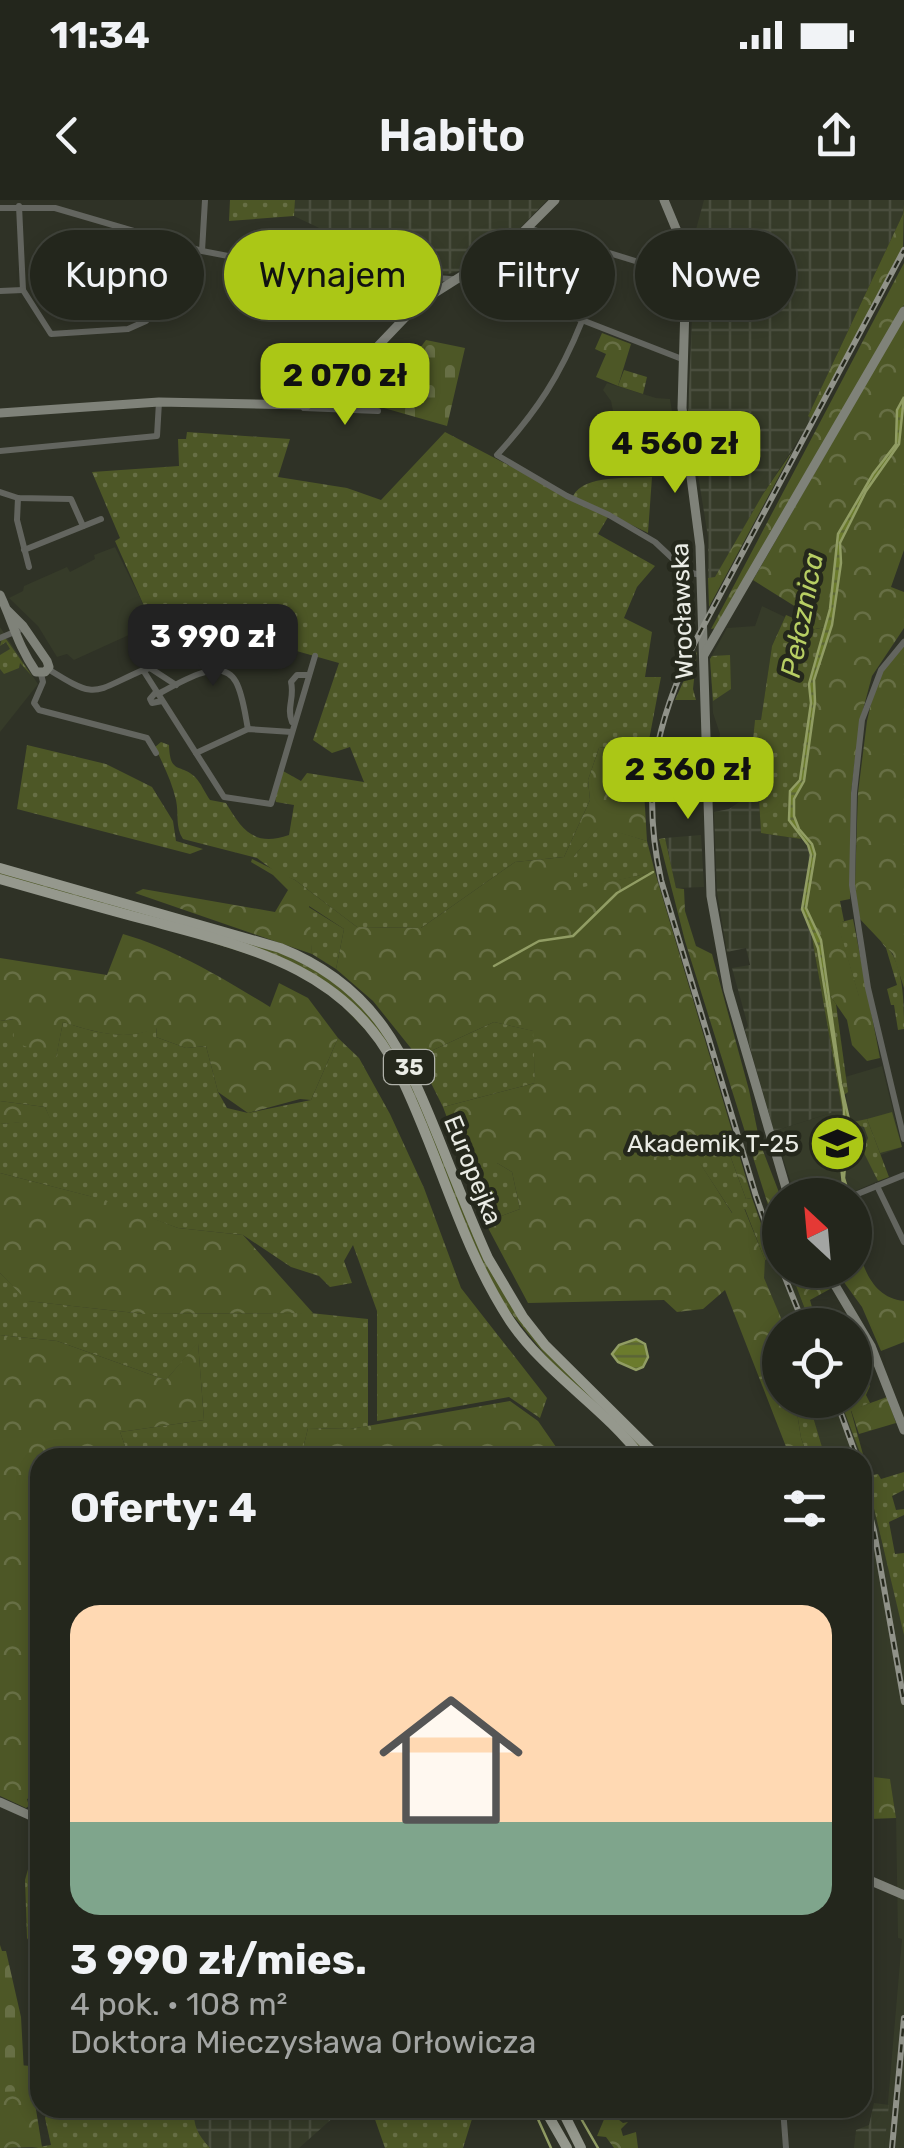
<!DOCTYPE html>
<html lang="pl">
<head>
<meta charset="utf-8">
<style>
  body { margin:0; font-family:Rubik,sans-serif; background:#2b2e25; color:#f1f3f6; height:100vh; display:flex; flex-direction:column; font-size:38px; white-space:nowrap }
  * { box-sizing:border-box; margin:0 }
  p { font-size:32px; color:#a3a5a3 }
  .icon { flex:none; width:55px; height:55px; fill:none; stroke:currentColor; stroke-width:2; stroke-linecap:round; stroke-linejoin:round }
  .map { position:relative; flex:1; overflow:hidden }
  .drawer { position:absolute; left:30px; top:1248px; width:842px; height:670px; display:flex; flex-direction:column; background:#23261c; border-radius:30px; box-shadow:0 5px 15px #0003,0 0 0 2px #40433b }
  .drawer>* { flex:none }
  .hud { position:absolute; left:30px; top:30px; width:845px; height:90px; display:flex; gap:20px }
  .needle { width:65px; rotate:334deg }
  .buttons { position:absolute; left:762px; top:978px; display:grid; gap:20px }
  .buttons a { display:grid; place-items:center; width:110px; height:110px; border-radius:50%; background:#23261c; box-shadow:0 5px 15px #0003,0 0 0 2px #40433b; font-size:50px }
  .price { position:absolute; translate:-50% -85px; padding:0 22px; border-radius:20px; background:#abc716; color:#111; font-size:32px; line-height:65px; filter:drop-shadow(0 2px 5px #0008) }
  .price::after { content:''; position:absolute; left:50%; top:60px; width:30px; height:22px; margin-left:-15px; background:inherit; clip-path:polygon(0 0,100% 0,50% 100%) }
  .price.selected { background:#222; color:#fff }
  ul { padding:0; list-style:none }
  li { display:grid; align-content:center; gap:20px; height:530px; padding:0 40px }
  li+li { border-top:2px solid #40433b }
  li span { display:grid; place-items:center; height:310px; border-radius:30px; color:#555 }
  li>.icon { margin-inline-start:auto }
  span .icon { width:180px; height:180px; fill:#fffc; stroke-width:1 }
  li b { font-size:42px }
  h2 { display:flex; justify-content:space-between; align-items:center; height:120px; padding:0 40px; font-size:42px }
  .pill { padding:0 35px; border-radius:45px; background:#23261c; box-shadow:0 5px 15px #0003,0 0 0 2px #40433b; font-size:35px; line-height:90px }
  .pill.selected { background:#abc716; color:#111 }
  .status { display:flex; justify-content:space-between; align-items:center; height:70px; padding:0 50px; background:#23261c; direction:ltr }
  .status svg { height:28px; fill:currentColor }
  header { display:flex; justify-content:space-between; align-items:center; height:130px; padding:0 40px; background:#23261c; font-size:45px; font-weight:600 }
  .map>svg:first-child { display:block }
  .built { fill:#363b29 }
  .industrial { fill:url(#industrial-grid) }
  .grass { fill:url(#grass-dots) }
  .forest { fill:url(#forest-crowns) }
  .cemetery { fill:url(#cemetery-stones) }
  .pitch { fill:#4d5726 }
  .water { fill:url(#water-rules); stroke:#919d64; stroke-width:2.5 }
  .lines { fill:none; stroke-linecap:round; stroke-linejoin:round }
  .stream { stroke:#919d64; stroke-width:2.5 }
  .street { stroke:#63655f; stroke-width:6 }
  .secondary { stroke:#7f8279; stroke-width:9 }
  .primary { stroke:#95988d; stroke-width:10 }
  .rail-casing { stroke:#909289; stroke-width:6 }
  .rail { stroke:#25281c; stroke-width:2.5; stroke-dasharray:8; stroke-linecap:butt }
  .labels { text-anchor:middle; dominant-baseline:central; stroke-width:9; stroke-linejoin:round; paint-order:stroke }
  .shield { fill:#25281c; stroke:#afb1a9; stroke-width:2.5 }
  .shield-label { font-size:22px; font-weight:bold; fill:#eaece5 }
  .street-label { font-size:25px; fill:#eaece5; stroke:#25281c }
  .poi-label { font-size:25px; fill:#eaece5; stroke:#25281c; text-anchor:end }
  .water-label { font-size:28px; font-style:italic; fill:#b7ce63; stroke:#25281c }
</style>
</head>
<body>
<div class="status"><b>11:34</b><svg viewBox="0 0 49 12"><path d="M0 12V9h3v3zM5 12V6h3v6zM10 12V3h3v9zM15 12V0h3v12zM26 1h20v11H26zM47 4h2v5h-2z"/></svg></div>
<header><svg class="icon" aria-label="back" viewBox="0 0 24 24"><path d="M15 5l-7 7 7 7"/></svg>Habito<svg class="icon" aria-label="share" viewBox="0 0 24 24"><path d="M12 15V3M7 8l5-5 5 5M5 13v7h14v-7"/></svg></header>
<div class="map">
<svg width="904" height="1948" viewBox="0 0 904 1948">
  <defs>
    <pattern id="industrial-grid" width="8" height="8" patternUnits="userSpaceOnUse" patternTransform="scale(2.5)"><rect width="8" height="8" fill="#363b29"/><path d="M0 4h8M4 0v8" fill="none" stroke="#4a4e3e"/></pattern>
    <pattern id="grass-dots" width="8" height="8" patternUnits="userSpaceOnUse" patternTransform="scale(2.5)"><rect width="8" height="8" fill="#4d5726"/><path d="M2 2h.1M6 6h.1" fill="none" stroke="#676f45" stroke-width="1.8" stroke-linecap="round"/></pattern>
    <pattern id="forest-crowns" width="20" height="18" patternUnits="userSpaceOnUse" patternTransform="scale(2.5)"><rect width="20" height="18" fill="#4d5726"/><path d="M2 6a3 3 0 1 1 6 0M12 15a3 3 0 1 1 6 0" fill="none" stroke="#676f45"/></pattern>
    <pattern id="cemetery-stones" width="16" height="16" patternUnits="userSpaceOnUse" patternTransform="scale(2.5)"><rect width="16" height="16" fill="#4d5726"/><path d="M2 7V4a2 2 0 0 1 4 0v3zM10 15v-3a2 2 0 0 1 4 0v3z" fill="#676f45"/></pattern>
    <pattern id="water-rules" width="6" height="5" patternUnits="userSpaceOnUse" patternTransform="scale(2.5)"><rect width="6" height="5" fill="#6b7b2c"/><path d="M0 2.5h6" fill="none" stroke="#5a6437"/></pattern>
  </defs>
  <rect width="100%" height="100%" fill="#2f3226"/>
  <g class="built">
    <path d="M607,183L656,198L670,199L677,242L621,252L611,201L603,190Z"/>
    <path d="M115,347L153,424L74,460L67,454L57,457L38,426L9,398L23,391L24,386L67,367L70,372L95,359L94,355Z"/>
    <path d="M762,406L785,417L772,446L761,521H755L751,560L743,563L716,561L720,534L713,513L710,459L727,428L755,426Z"/>
    <path d="M0,427L38,484L0,532Z"/>
    <path d="M687,539H699V584L674,585V561L686,560Z"/>
    <path d="M882,866L902,947L870,959L878,981L846,995H795L774,931L834,912L845,924H848L845,877Z"/>
    <path d="M780,1054V1070H790L811,1125H784L763,1078L765,1060Z"/>
    <path d="M808,1200H840L862,1257H825Z"/>
    <path d="M862,1261L904,1431V1948H884L902,1739L898,1738L896,1618L890,1580L865,1576L871,1490L862,1452Z"/>
  </g>
  <g class="industrial">
    <path d="M295,0H547L508,41H501L460,71L448,74L373,68L374,54L294,16Z"/>
    <path d="M704,0H904L903,14L808,216L812,219L763,294L715,378H708V337L688,212L694,73L688,38L694,37Z"/>
    <path d="M751,579L758,581L761,633L801,639L809,647L811,664L804,696V718L811,732L843,914L839,918L834,912L774,931L745,830L748,826L732,768L750,765L746,748L727,752L717,692L714,612L729,609L742,600L743,581Z"/>
    <path d="M701,635L704,687L676,688L665,638Z"/>
    <path d="M874,1903L889,1905L884,1948H854L856,1930L869,1925Z"/>
    <path d="M194,1908H344L299,1948H210L197,1934L193,1920Z"/>
  </g>
  <g class="grass">
    <path d="M230,0H295L294,16L229,21Z"/>
    <path d="M624,170L647,177L643,194L618,186Z"/>
    <path d="M187,232L290,239L278,277L347,288L381,300L445,232L608,317L598,334L655,366L637,387L624,418L652,432L645,477H661L649,540L599,548L588,580L590,600L564,657L515,662L421,728L357,727L295,680L277,673L257,658L183,639C175,627 179,614 176,600C172,582 163,564 155,547L161,542L169,545C170,575 180,563 195,577C201,583 205,593 210,600L226,603C242,630 254,647 289,635L294,605L276,602L275,599L283,571L301,581L307,573L364,582L350,547L332,553L313,540L339,463L293,450L166,442L158,437L115,341L120,338L92,272L179,266L178,239H186Z"/>
    <path d="M652,277L648,333L573,296C584,274 630,279 652,277Z"/>
    <path d="M786,415L810,425V430L826,427L809,483L811,503L800,580L790,591L788,614L801,639L761,633L758,582L743,581V563L751,559L755,520H761L772,446Z"/>
    <path d="M2,439H6L32,476L20,463L19,468L4,474L0,469V455L10,449L6,442L0,446Z"/>
    <path d="M697,451L693,489L696,500H675Z"/>
    <path d="M730,455L731,489L713,501L710,459L712,456Z"/>
    <path d="M687,539L686,561H674V585H658L663,541Z"/>
    <path d="M27,545L106,564L152,587L173,621L176,641L203,649L190,654L17,609Z"/>
    <path d="M599,626L647,641L655,672L574,690V656Z"/>
    <path d="M0,671L275,750L329,777L364,807L403,862L511,1106L655,1257H647L550,1161L507,1108L485,1070L399,865L312,774L0,676Z"/>
    <path d="M307,706L344,729L336,769L312,754Z"/>
    <path d="M853,719L868,796L859,797L837,723Z"/>
    <path d="M811,732L818,748L844,907V923L839,918L843,914Z"/>
    <path d="M881,742C904,757 904,802 904,829L898,830L894,805H891L887,789L897,785L886,748Z"/>
    <path d="M829,794L836,804L848,892L844,895Z"/>
    <path d="M14,819L56,857L63,822C94,832 126,842 157,827L156,837L186,848L206,846L218,892L227,908L248,913L311,900L338,838L359,858L390,914L424,988L461,1088L547,1198L540,1218L509,1197L377,1221V1111L353,1045L344,1061L352,1083L330,1087L319,1076L291,1067L243,1035L178,1028L89,996L0,973V924L50,919L45,907L0,901V821Z"/>
    <path d="M494,822L534,831L535,883L443,907L418,857Z"/>
    <path d="M867,919L889,977L878,981L863,951L868,938L864,927L848,923Z"/>
    <path d="M713,945L727,947L746,999L752,998L773,1057L765,1060L745,1009L733,1014L699,962Z"/>
    <path d="M464,963H497L512,972L520,1009L493,1019L471,987Z"/>
    <path d="M0,1073L28,1101L144,1114L310,1113L368,1119V1226L350,1229L308,1228L301,1257H129L120,1232L204,1220L198,1143L166,1180L57,1141L0,1135Z"/>
    <path d="M855,1167L859,1176L864,1174L870,1186L866,1195L870,1203L851,1211L869,1276L878,1274L881,1279L904,1272V1290L892,1296L896,1310L904,1309V1315L889,1322L895,1354L904,1353V1435L862,1258L840,1200H855Z"/>
    <path d="M795,1200H808L825,1257H808L801,1238Z"/>
    <path d="M39,1630L40,1631V1758L27,1738L25,1680Z"/>
    <path d="M48,1908H194C193,1926 198,1935 210,1948H32L51,1945L45,1918Z"/>
    <path d="M371,1908H449V1914L472,1919L463,1948H385Z"/>
    <path d="M594,1908H701V1909L694,1913L597,1916Z"/>
  </g>
  <g class="forest">
    <path d="M904,4L903,47L812,219L808,216L903,14Z"/>
    <path d="M904,63V105L717,428L711,429Z"/>
    <path d="M336,73L444,80L398,118L334,114Z"/>
    <path d="M904,118V197L897,210L896,244L873,274L838,334V364L826,427L809,430L812,417L753,380Z"/>
    <path d="M602,133L631,144L618,186L596,177L606,154L595,149Z"/>
    <path d="M904,208V350L891,387L904,392V428L872,476L860,521L851,592L850,699L840,701L844,721L838,724L859,796H868L880,858L867,861L852,845L847,820L829,794L821,740L806,708L815,654L812,644L799,629L794,616V599L804,581L815,502L814,480L831,425L840,343L866,291L899,244V221Z"/>
    <path d="M793,250L709,407L708,378L715,377L763,294Z"/>
    <path d="M904,438V788L893,754L858,717L855,684L858,593L867,521L877,478Z"/>
    <path d="M649,540L644,591L647,641L599,627L574,656V689L655,672L752,998L746,999L727,947L713,946L700,963L732,1013L744,1008L765,1060L764,1078L784,1125H780V1200H795L801,1238L808,1257H790L725,1090L703,1109L677,1112L664,1100L528,1103L487,1026L471,987L493,1019L520,1009L512,972L497,963H464L443,907L535,883L533,831L494,822L418,857L373,801L336,769L344,729L309,706L312,754L135,693L143,689L275,712L288,690L273,675L251,662L252,659L295,680L357,727L421,728L515,662L564,657L590,600L588,580L599,548Z"/>
    <path d="M665,638L676,688L684,689L685,711L696,746L712,754L749,890L760,943L780,995V1043L685,741L659,639Z"/>
    <path d="M123,734C175,749 224,779 270,807L279,783L308,798L338,838L311,900L300,899L248,913L218,892L206,846L186,848L156,837L157,828C125,842 94,832 63,822L56,858L14,842L13,819L0,821V758L107,775Z"/>
    <path d="M0,901L45,907L51,920L0,924Z"/>
    <path d="M0,973L105,1000L178,1028L243,1035L313,1113L144,1114L27,1101L0,1073Z"/>
    <path d="M855,1040C863,1067 872,1098 904,1101V1142L881,1151L862,1107L835,1070H855Z"/>
    <path d="M790,1070H818L830,1089L810,1100L817,1125H811Z"/>
    <path d="M0,1135L57,1141L166,1180L198,1142L204,1220L120,1232L129,1257L40,1258V1594L27,1599L29,1606L26,1608L0,1596Z"/>
    <path d="M887,1197L896,1223L859,1234L851,1210Z"/>
    <path d="M510,1201L538,1221L563,1257H301L308,1228L350,1229Z"/>
    <path d="M863,1452L871,1490L865,1576L890,1579L896,1618L869,1619L867,1629L862,1628Z"/>
    <path d="M0,1863L40,1867L34,1897L42,1947L0,1948Z"/>
    <path d="M614,1916L623,1923L628,1922L621,1929L623,1936L636,1932L638,1948H614L606,1937L597,1936L605,1917Z"/>
  </g>
  <g class="cemetery">
    <path d="M426,140L465,148L447,226L384,208L393,159L409,163Z"/>
    <path d="M0,1745L2,1751H6L21,1817L25,1891L0,1892Z"/>
  </g>
  <path class="pitch" d="M892,912L902,947L880,953L867,919Z"/>
  <g class="water">
    <path d="M904,197L899,244L866,291L840,343L841,363L832,425L814,480L815,502L804,581L794,599V616L799,629L812,644L815,654L806,708L821,740L841,884L855,946L845,965L844,978L849,995H844L841,965L850,945L844,925V907L818,748L802,709L811,655L808,645L789,620L790,591L800,580L811,503L809,484L830,409L838,334L873,274L896,244L897,210Z"/>
    <path d="M636,1139L645,1144L648,1157L643,1167L636,1170L618,1162L612,1154L619,1145Z"/>
  </g>
  <g class="lines">
    <g class="stream">
      <path d="M494,766L539,741L573,736L617,693L653,672"/>
      <path d="M533,1908L551,1948"/>
      <path d="M575,1908L598,1948"/>
    </g>
    <g class="street">
      <path d="M19,6L23,90L51,134L128,129L146,121L123,68V28"/>
      <path d="M0,8H55L202,51L249,60L325,70L464,80L551,108L682,159"/>
      <path d="M528,28L658,68L686,71"/>
      <path d="M202,51L205,0"/>
      <path d="M0,91L23,90"/>
      <path d="M582,121C560,176 537,211 497,255L567,296L609,315L655,342L687,372L701,375"/>
      <path d="M304,208L378,211"/>
      <path d="M0,251L157,236L159,202"/>
      <path d="M0,292L18,298L71,299L83,326"/>
      <path d="M18,298L17,320L29,367"/>
      <path d="M24,350L101,319"/>
      <path d="M0,438L24,428"/>
      <path d="M904,442L881,470L862,520L854,593L852,685L868,788L904,939"/>
      <path d="M48,469C98,500 91,493 143,470L224,597L271,604L315,456"/>
      <path d="M143,470L150,468L176,485"/>
      <path d="M41,474L43,482L34,503L39,510L147,538L156,553"/>
      <path d="M156,492L150,499L152,503L162,501"/>
      <path d="M158,494C177,485 221,454 236,482C243,495 245,514 248,529"/>
      <path d="M292,522C286,508 295,497 291,482L297,475H309"/>
      <path d="M196,553L248,529L292,532"/>
      <path d="M877,986L904,1042"/>
      <path d="M855,995L904,975"/>
      <path d="M783,1908L786,1948"/>
    </g>
    <g class="secondary">
      <path d="M664,0L679,36L686,71L682,208L700,346L711,696L728,790L788,995"/>
      <path d="M0,213L159,202L307,205L356,169L419,103L509,46L555,0"/>
      <path d="M0,395C14,425 17,444 36,472H45L49,467L47,461L23,426L7,410"/>
      <path d="M704,455L904,111"/>
      <path d="M826,1070L871,1146L904,1230"/>
      <path d="M0,1602L40,1620"/>
      <path d="M862,1677L904,1695"/>
    </g>
    <g class="primary">
      <path d="M0,668L280,748C376,786 405,854 441,944C456,982 471,1020 488,1058L523,1117L545,1145L659,1258"/>
      <path d="M0,679C49,693 98,707 147,720C248,747 347,768 398,871C439,953 459,1043 510,1121C546,1174 604,1207 642,1258"/>
      <path d="M544,1908L567,1948"/>
      <path d="M561,1908L581,1948"/>
    </g>
    <defs>
      <g id="rail">
        <path d="M780,1064L756,996L661,680C641,588 655,523 696,440L904,50"/>
        <path d="M782,1070L804,1125"/>
        <path d="M836,1200L857,1258"/>
        <path d="M862,1285L874,1331L904,1502"/>
        <path d="M892,1948L904,1818"/>
      </g>
    </defs>
    <use href="#rail" class="rail-casing"/>
    <use href="#rail" class="rail"/>
  </g>
  <defs>
    <symbol id="university-disc" viewBox="-11 -11 22 22"><circle r="9.5" fill="#abc716" stroke="#25281c"/><path d="M0-5L7-2L0 1L-7-2ZM-4 1L0 2.5L4 1V4Q0 6-4 4Z" fill="#111"/></symbol>
  </defs>
  <g fill-rule="evenodd">
    <use href="#university-disc" x="806" y="912" width="63" height="63"/>
  </g>
  <g class="labels">
    <rect class="shield" x="384" y="850" width="50" height="34" rx="8"/>
    <g class="shield-label">
      <text x="409" y="867">35</text>
    </g>
    <g class="street-label">
      <text transform="translate(682 411) rotate(-92)">Wrocławska</text>
      <text transform="translate(473 970) rotate(68)">Europejka</text>
    </g>
    <g class="poi-label">
      <text x="799" y="943">Akademik T-25</text>
    </g>
    <g class="water-label">
      <text transform="translate(802 415) rotate(-79)">Pełcznica</text>
    </g>
  </g>
</svg>
<div class="buttons">
<a><svg class="needle" viewBox="-14 -14 28 28"><path d="M0-13l5 13h-10z" fill="#e53935"/><path d="M0 13l5-13h-10z" fill="#a3a5a3"/></svg></a>
<a><svg class="icon" aria-label="locate" viewBox="0 0 24 24"><circle cx="12" cy="12" r="6"/><path d="M12 2v4M12 18v4M2 12h4M18 12h4"/></svg></a>
</div>
<b class="price" style="left:345px;top:228px">2 070 zł</b>
<b class="price" style="left:675px;top:296px">4 560 zł</b>
<b class="price selected" style="left:213px;top:489px">3 990 zł</b>
<b class="price" style="left:688px;top:622px">2 360 zł</b>
<div class="hud">
<a class="pill">Kupno</a>
<a class="pill selected">Wynajem</a>
<a class="pill">Filtry</a>
<a class="pill">Nowe</a>
</div>
<section class="drawer">
<h2>Oferty: 4<svg class="icon" aria-label="filters" viewBox="0 0 24 24"><path d="M4 7h16M4 17h16"/><circle cx="9" cy="7" r="2"/><circle cx="15" cy="17" r="2"/></svg></h2>
<ul>
<li><span style="background:linear-gradient(#ffd9b3 70%,#7fa58c 0)"><svg class="icon" aria-label="home" viewBox="0 0 24 24"><path d="M3 11l9-7 9 7M6 9v11h12V9"/></svg></span><div><b>3 990 zł/mies.</b><p>4 pok. · 108 m²</p><p>Doktora Mieczysława Orłowicza</p></div></li>
</ul>
</section>
</div>
</body>
</html>
